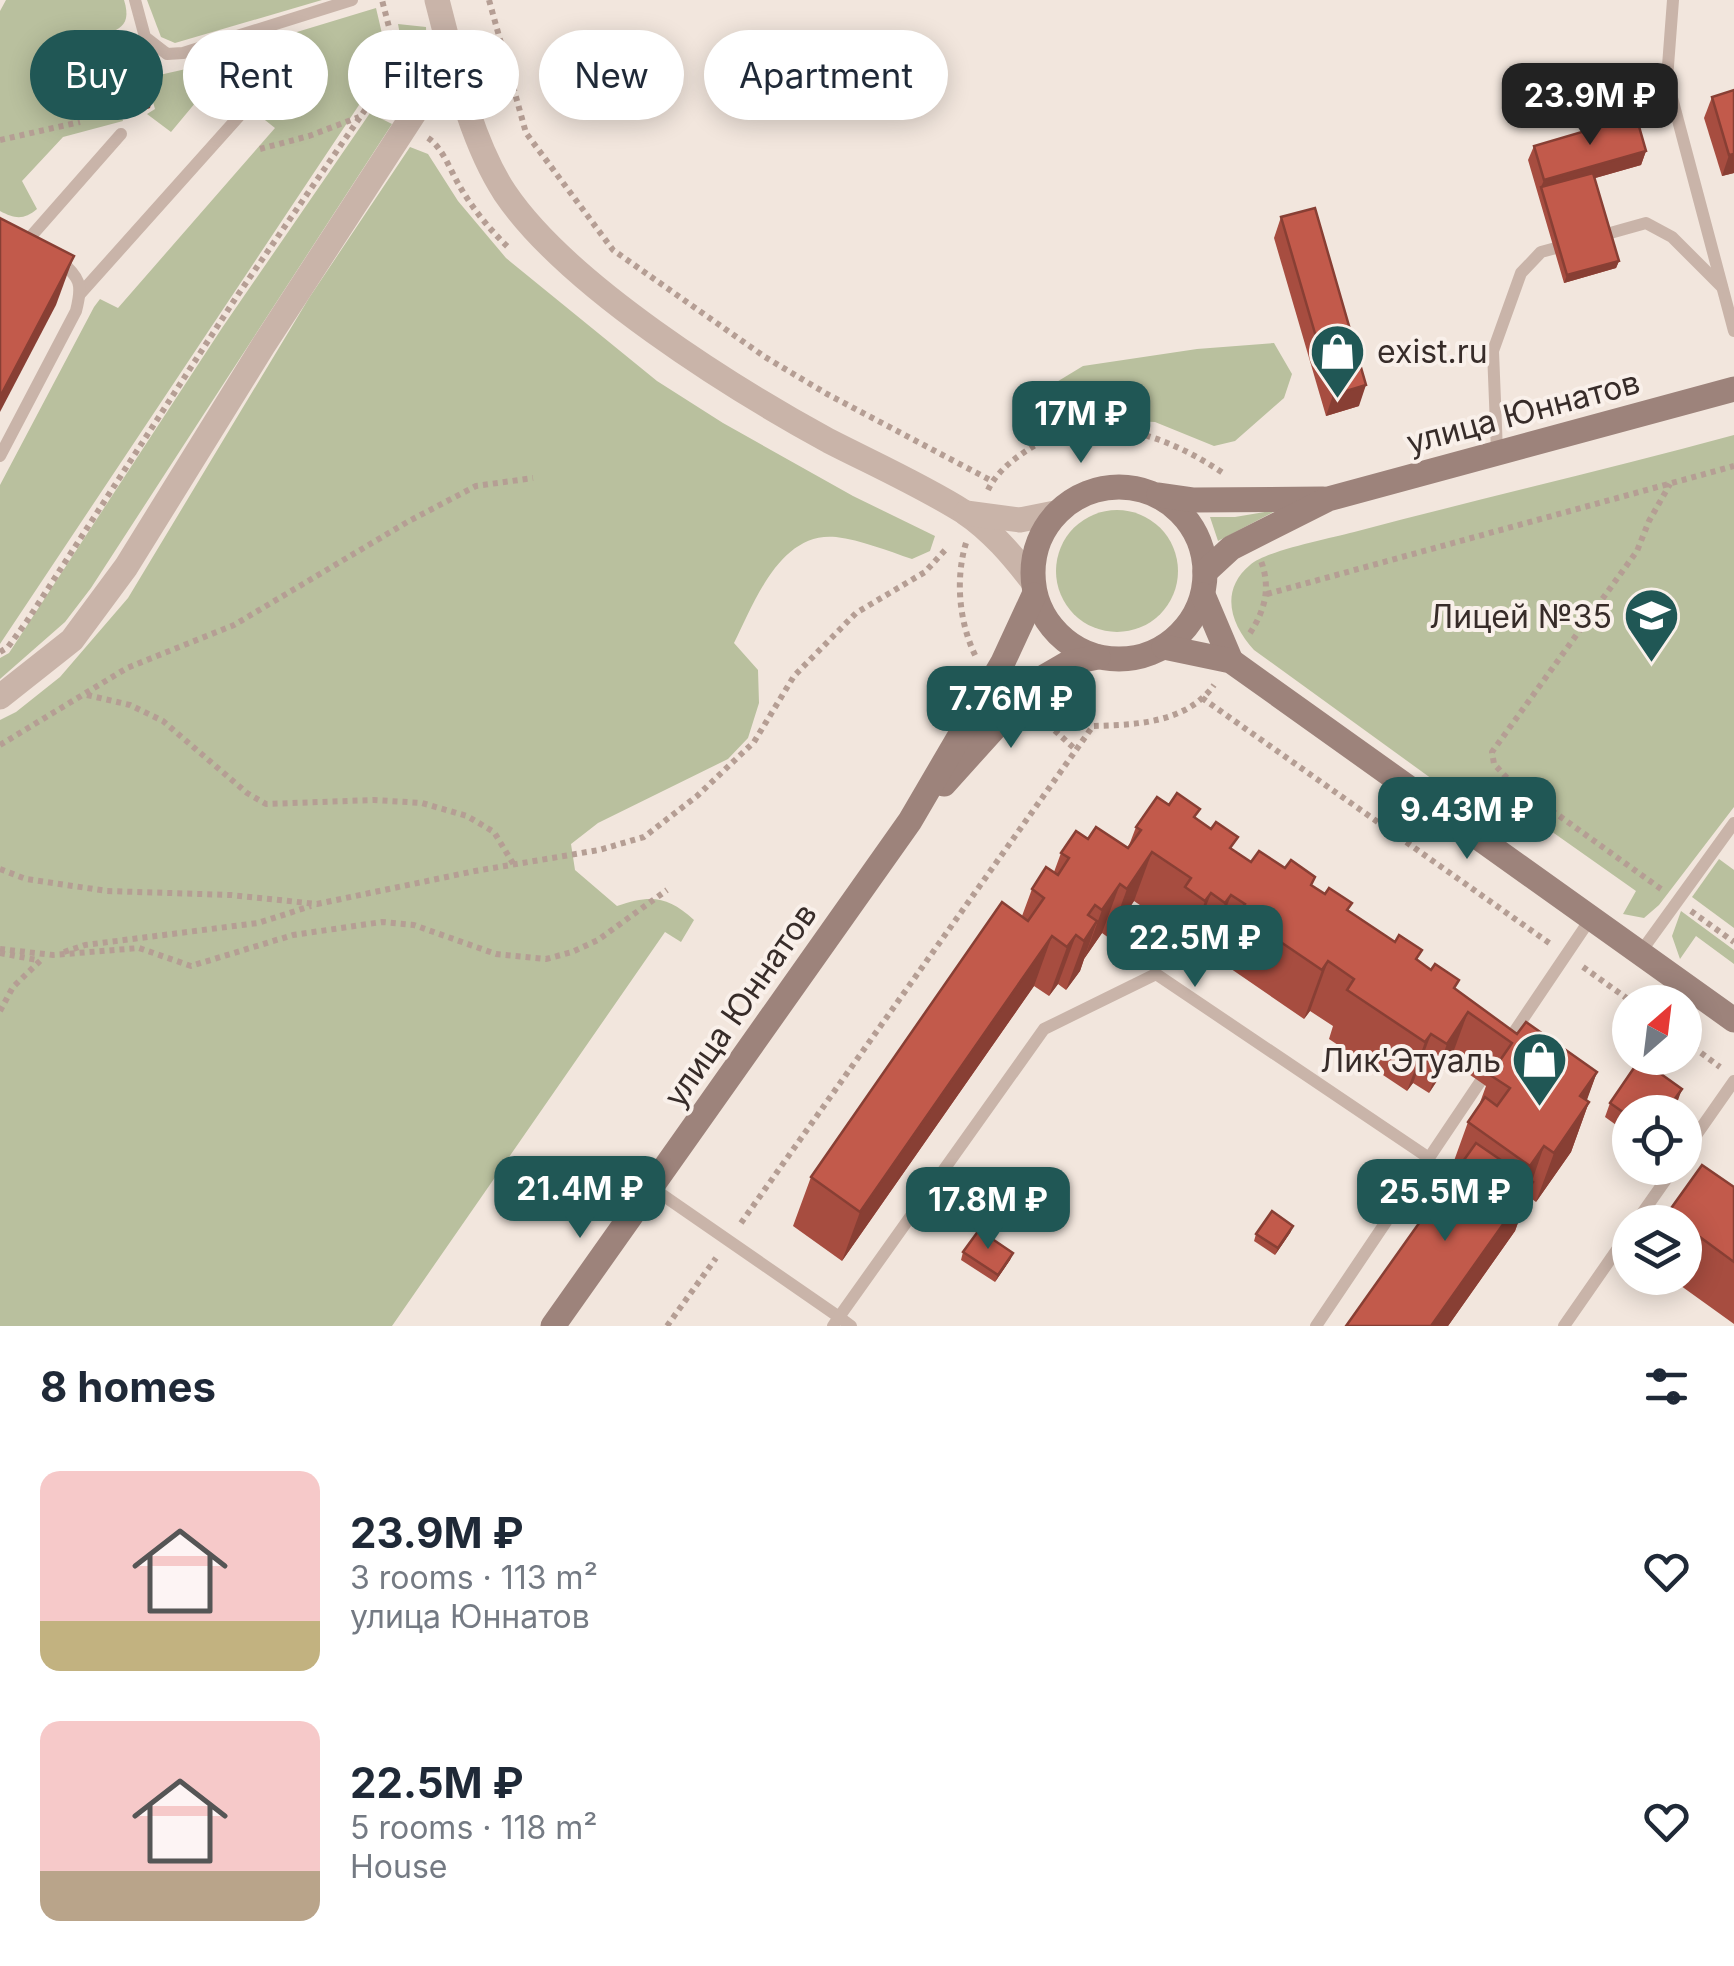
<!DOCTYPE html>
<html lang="en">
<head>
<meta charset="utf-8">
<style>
  body { margin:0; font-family:Inter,sans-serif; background:#f6f6f7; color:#1f2937; height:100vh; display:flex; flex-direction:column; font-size:38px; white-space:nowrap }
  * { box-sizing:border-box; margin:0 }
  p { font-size:32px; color:#747a83 }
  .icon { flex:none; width:55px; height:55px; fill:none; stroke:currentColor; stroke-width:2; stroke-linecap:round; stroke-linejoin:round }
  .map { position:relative; height:1326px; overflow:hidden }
  .side { display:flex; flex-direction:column; background:#fff; flex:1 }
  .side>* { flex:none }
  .top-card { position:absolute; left:30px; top:30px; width:1000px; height:90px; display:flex; gap:20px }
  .needle { width:65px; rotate:28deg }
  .controls { position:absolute; left:1612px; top:985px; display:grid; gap:20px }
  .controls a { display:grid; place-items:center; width:90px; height:90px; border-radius:50%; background:#fff; box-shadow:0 5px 25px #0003; font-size:50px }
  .price { position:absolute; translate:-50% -85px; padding:0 22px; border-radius:20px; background:#205755; color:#fff; font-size:32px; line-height:65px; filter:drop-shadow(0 2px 5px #0008) }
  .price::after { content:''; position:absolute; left:50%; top:60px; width:30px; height:22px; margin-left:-15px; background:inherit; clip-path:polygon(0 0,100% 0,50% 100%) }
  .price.on { background:#222; color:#fff }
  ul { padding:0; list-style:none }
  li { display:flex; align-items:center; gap:30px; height:250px; padding:0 40px }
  li span { display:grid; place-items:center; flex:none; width:280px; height:200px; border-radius:20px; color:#555 }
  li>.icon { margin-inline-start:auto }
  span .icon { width:120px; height:120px; fill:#fffc; stroke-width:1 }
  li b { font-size:42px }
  h2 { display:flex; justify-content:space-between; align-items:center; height:120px; padding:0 40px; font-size:42px }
  .tag { padding:0 35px; border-radius:45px; background:#fff; box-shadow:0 5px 25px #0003; font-size:35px; line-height:90px }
  .tag.on { background:#205755; color:#fff }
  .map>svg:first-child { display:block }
  .green { fill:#b9c09e }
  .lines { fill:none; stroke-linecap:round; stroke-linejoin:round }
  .path { stroke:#b59e94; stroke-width:6; stroke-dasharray:5 5; stroke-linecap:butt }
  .service { stroke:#c9b4a9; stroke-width:12 }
  .minor { stroke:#c9b4a9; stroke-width:25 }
  .secondary { stroke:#9d837b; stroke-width:25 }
  .wall { fill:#a74d40 }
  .shaded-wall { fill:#883f34 }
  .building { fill:#c25a4b; stroke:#883f34; stroke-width:2.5 }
  .labels { text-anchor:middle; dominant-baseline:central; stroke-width:8; stroke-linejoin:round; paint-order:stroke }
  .poi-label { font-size:32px; fill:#372c29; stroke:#f9f0ea; text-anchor:end }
  .street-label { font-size:32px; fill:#372c29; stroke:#f9f0ea }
</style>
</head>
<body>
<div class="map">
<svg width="1734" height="1326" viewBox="0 0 1734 1326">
  <rect width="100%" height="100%" fill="#f2e6dd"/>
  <g class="green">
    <path d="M6,0H124C134,32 112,30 89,40L100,87L113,85L123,121L63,137L22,181L37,209C24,220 15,219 0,211V11Z"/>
    <path d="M147,0H322L175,43L161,37Z"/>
    <path d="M376,8L387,55L359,105L0,644V485L94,307L100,299L118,308L275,128L226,89L201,96L171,132L147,114L155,109L146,78L186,69L203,73L237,65L241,49Z"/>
    <path d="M398,24L426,27C428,64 420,77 402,107L383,94L405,62Z"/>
    <path d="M370,113L392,124L91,588L65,622L0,679V658L9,653L222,328Z"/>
    <path d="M410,147L428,154L458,201L506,258L657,381L723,423L853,496L935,536L930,551L912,559C888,551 861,540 836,537C780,531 754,603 734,643L758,670L759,703L748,738L728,759L598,823L571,844L575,870L617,906C650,895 667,895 694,920L681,942L665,932L392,1326H0V720L16,712L60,677L128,598L309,298Z"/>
    <path d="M1274,343L1292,374L1284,398L1235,441L1214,446L1155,422L1085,419L1037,431L1027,400L1083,366L1197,349Z"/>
    <path d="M1734,435V807L1659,905L1644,918L1623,914L1636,891L1497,793L1479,813L1254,650C1231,625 1219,591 1250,565C1267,550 1333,538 1358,531C1483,498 1609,469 1734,435Z"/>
    <circle cx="1117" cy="571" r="61"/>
    <path d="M1277,510L1218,541L1210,517H1235Z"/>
    <path d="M1719,859L1734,870V928L1692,897Z"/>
    <path d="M1681,911L1734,950V964L1696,936L1680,959L1672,936Z"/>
  </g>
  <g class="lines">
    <g class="path">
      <path d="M489,0L526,133L613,250L765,357L827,394L992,481"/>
      <path d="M428,138C443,148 450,170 459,185C472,208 490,230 509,248"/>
      <path d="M0,140L80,122"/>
      <path d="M260,149L309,136L359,117"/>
      <path d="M988,490C996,473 1011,461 1026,451C1089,407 1165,434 1223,473"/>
      <path d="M966,543C955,579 959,623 976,657"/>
      <path d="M1267,594L1734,466"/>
      <path d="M1250,633C1265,610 1271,588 1261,561"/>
      <path d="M0,652L8,647L27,621L237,296L398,62L382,0"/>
      <path d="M87,695L130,705L163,721L247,793L266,804L374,800L422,803L467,816L494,832L514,865"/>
      <path d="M1202,698L1552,945"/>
      <path d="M1040,717L1076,750"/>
      <path d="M0,745L127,668L234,625L409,521L476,486L533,478"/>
      <path d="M0,869L26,879L107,891L231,895L317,904L475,871L599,850L644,837L697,796L754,742L794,676L856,613L925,572L947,548"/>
      <path d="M1661,889L1508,779L1494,764L1492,752L1637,551L1649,521L1670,484"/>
      <path d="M1691,911L1734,942"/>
      <path d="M0,949L53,955L139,948L191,966L293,935L382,922L414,925L496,954L546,959L572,952L598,940L667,890"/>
      <path d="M64,952L85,945L258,923L311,906"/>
      <path d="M0,953L37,960"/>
      <path d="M1583,967L1632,1002"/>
      <path d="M0,1011L13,987L42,959"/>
      <path d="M1685,1041L1720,1067"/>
      <path d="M741,1223L1093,726C1135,725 1187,723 1214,685"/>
      <path d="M667,1326L716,1258"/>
    </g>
    <g class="service">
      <path d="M135,0L145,37L167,54L183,53L352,0"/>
      <path d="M1673,0L1667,79L1734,331"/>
      <path d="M1596,237L1646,223L1672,237L1722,287"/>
      <path d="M26,242L121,134"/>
      <path d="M80,294L241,114"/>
      <path d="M1497,452L1493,351L1521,273L1541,252L1567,245"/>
      <path d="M0,456L76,311C83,283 80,279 60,260"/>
      <path d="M1640,953L1734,823"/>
      <path d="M1506,1044L1591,918"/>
      <path d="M1685,1151L1734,1081"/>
      <path d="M651,1187L839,1317L833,1326"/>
      <path d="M1636,1222L1674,1168"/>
      <path d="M851,1326L839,1317L1044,1029L1156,974L1429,1158"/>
      <path d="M1316,1326L1480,1082"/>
      <path d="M1564,1326L1630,1231"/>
    </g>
    <g class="minor">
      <path d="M437,0C453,61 470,140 505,193C567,285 732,388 829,441C874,464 921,485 964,512C991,530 1013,556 1033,582"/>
      <path d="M966,513L1020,520L1055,513"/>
      <path d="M0,697L72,640L126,567L263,346L452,55"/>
    </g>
    <g class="secondary">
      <circle cx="1119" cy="573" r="86"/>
      <path d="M1159,495L1194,500L1323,499"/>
      <path d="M1205,572L1231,548L1328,499L1734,389"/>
      <path d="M1203,595L1231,661"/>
      <path d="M1164,647L1231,661L1734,1020"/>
      <path d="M944,784L1037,681L1068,663L1098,657"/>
      <path d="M553,1326L910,821L1003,662L1034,595"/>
    </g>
  </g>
  <g class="wall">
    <path d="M206,66L240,79L206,87L203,73Z"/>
    <path d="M123,82L150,108L128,114L120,89Z"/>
    <path d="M1734,90V173L1722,176L1704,118L1712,97Z"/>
    <path d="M1534,146L1646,151L1641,165L1595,178L1619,261L1616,268L1564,283L1528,160Z"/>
    <path d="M1281,217L1359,406L1326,416L1274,238Z"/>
    <path d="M1169,805L1196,819L1233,850L1251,862L1312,886L1418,961L1517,1034L1597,1072L1586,1101L1589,1102L1571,1152L1536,1202L1528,1196L1515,1231L1448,1326H1346L1454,1174L1450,1172L1468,1122L1478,1108L1486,1086L1450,1061L1429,1093L1413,1083L1407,1091L1329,1039L1333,1026L1310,1011L1304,1019L1221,962L1224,952L1213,944L1208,952L1193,942L1188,950L1167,936L1171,926L1134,901L1109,938L1102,933L1084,959L1080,971L1066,990L1058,984L1049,996L1034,986L842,1261L793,1226L811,1177L1022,916L1032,889L1054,872L1061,853L1088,839L1128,848L1136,827Z"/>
    <path d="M1610,1103H1677L1670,1112H1630V1135L1605,1117Z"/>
    <path d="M1734,1187V1324L1670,1278H1685V1222H1664L1667,1214Z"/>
    <path d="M1293,1226L1290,1233L1275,1255L1254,1241L1256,1234Z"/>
    <path d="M963,1252L1013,1253L1010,1260L995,1282L961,1260Z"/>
  </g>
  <g class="shaded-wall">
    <path d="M243,72L240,79L206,87L209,80Z"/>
    <path d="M152,100L150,108L128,114L130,107Z"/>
    <path d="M1646,151L1641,165L1543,193L1541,187L1544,180Z"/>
    <path d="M1734,154V173L1722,176L1729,155Z"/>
    <path d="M74,256L56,305L0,412V397Z"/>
    <path d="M1619,261L1616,268L1564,283L1567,275Z"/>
    <path d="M1366,385L1359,406L1326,416L1333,395Z"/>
    <path d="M1152,852L1134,901L1109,938L1127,889Z"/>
    <path d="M1120,884L1102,933L1084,959L1102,910Z"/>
    <path d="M1211,893L1193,942L1188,950L1205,901Z"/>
    <path d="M1231,895L1213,944L1208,952L1225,903Z"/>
    <path d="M1097,921L1080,971L1066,990L1084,941Z"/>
    <path d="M1076,935L1058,984L1049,996L1067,947Z"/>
    <path d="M1052,936L1034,986L842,1261L860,1212Z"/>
    <path d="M1328,961L1310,1011L1304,1019L1322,970Z"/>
    <path d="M1468,1012L1450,1061L1429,1093L1447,1044Z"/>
    <path d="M1431,1034L1413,1083L1407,1091L1425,1042Z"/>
    <path d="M1597,1072L1583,1111L1589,1102L1571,1152L1536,1202L1554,1153L1580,1096Z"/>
    <path d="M1682,1089L1677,1103L1670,1112H1665Z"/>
    <path d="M1544,1146L1515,1231L1448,1326H1431L1516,1206L1530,1166Z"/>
    <path d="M1293,1226L1290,1233L1275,1255L1278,1248Z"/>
    <path d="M1013,1253L1010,1260L995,1282L998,1275Z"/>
  </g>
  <g class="building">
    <path d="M240,58L243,72L209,80L206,66Z"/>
    <path d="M144,75L152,100L130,107L123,82Z"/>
    <path d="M1734,90V154L1729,155L1712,97Z"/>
    <path d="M1636,116L1646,151L1544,180L1534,146Z"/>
    <path d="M1593,173L1619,261L1567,275L1541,187Z"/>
    <path d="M1315,208L1366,385L1333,395L1281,217Z"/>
    <path d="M0,218L74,256L0,397Z"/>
    <path d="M1177,793L1200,809L1194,817L1211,829L1216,822L1238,837L1230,848L1251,862L1259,851L1285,868L1291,860L1315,877L1311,885L1325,894L1329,888L1352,903L1347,910L1395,942L1399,935L1422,950L1416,959L1431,970L1435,964L1459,980L1454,988L1517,1034L1526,1022L1597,1072L1580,1096L1589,1102L1554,1153L1544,1146L1530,1166L1468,1122L1485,1097L1497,1106L1510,1088L1490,1075L1512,1043L1468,1012L1447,1044L1431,1034L1425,1042L1347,990L1354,979L1328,961L1322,970L1238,913L1245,904L1231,895L1225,903L1211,893L1205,901L1185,887L1191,878L1152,852L1127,889L1120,884L1102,910L1095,905L1088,915L1097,921L1084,941L1076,935L1067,947L1052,936L860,1212L811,1177L1002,902L1028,921L1044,898L1032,889L1046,867L1058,875L1069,858L1061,853L1076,831L1088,839L1096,827L1128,848L1141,830L1136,827L1157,797L1169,805Z"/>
    <path d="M1640,1059L1682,1089L1665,1112H1630V1117L1610,1103Z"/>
    <path d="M1476,1143L1533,1182L1431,1326H1346Z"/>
    <path d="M1702,1165L1734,1187V1262L1685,1226V1222H1680L1667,1214Z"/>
    <path d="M1272,1211L1293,1226L1278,1248L1256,1234Z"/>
    <path d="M979,1230L1013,1253L998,1275L963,1252Z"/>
  </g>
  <defs>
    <symbol id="shop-pin" viewBox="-11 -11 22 30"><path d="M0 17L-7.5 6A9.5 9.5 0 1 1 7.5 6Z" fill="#205755" stroke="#f9f0ea"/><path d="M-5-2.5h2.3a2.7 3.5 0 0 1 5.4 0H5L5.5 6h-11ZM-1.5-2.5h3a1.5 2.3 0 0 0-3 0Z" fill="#fff"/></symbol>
    <symbol id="school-pin" viewBox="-11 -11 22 30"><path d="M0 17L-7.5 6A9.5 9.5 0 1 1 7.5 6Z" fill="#205755" stroke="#f9f0ea"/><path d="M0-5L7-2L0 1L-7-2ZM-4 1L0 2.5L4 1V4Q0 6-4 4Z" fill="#fff"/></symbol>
  </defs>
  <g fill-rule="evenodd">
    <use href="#shop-pin" x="1306" y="320" width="63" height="86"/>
    <use href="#school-pin" x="1620" y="584" width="63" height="86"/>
    <use href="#shop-pin" x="1508" y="1028" width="63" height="86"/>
  </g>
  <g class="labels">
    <g class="poi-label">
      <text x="1377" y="351" text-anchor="start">exist.ru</text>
      <text x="1612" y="616">Лицей №35</text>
      <text x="1501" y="1060">Лик'Этуаль</text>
    </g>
    <g class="street-label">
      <text transform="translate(1523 412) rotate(-15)">улица Юннатов</text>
      <text transform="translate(740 1005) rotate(-55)">улица Юннатов</text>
    </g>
  </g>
</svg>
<div class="controls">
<a><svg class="needle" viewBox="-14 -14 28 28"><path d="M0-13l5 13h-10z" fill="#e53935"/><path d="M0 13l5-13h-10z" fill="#747a83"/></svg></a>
<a><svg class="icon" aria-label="locate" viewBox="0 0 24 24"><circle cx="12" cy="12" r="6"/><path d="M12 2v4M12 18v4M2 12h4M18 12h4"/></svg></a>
<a><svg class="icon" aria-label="layers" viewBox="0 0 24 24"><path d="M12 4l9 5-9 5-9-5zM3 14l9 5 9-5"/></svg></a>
</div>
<b class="price on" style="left:1590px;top:148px">23.9M ₽</b>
<b class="price" style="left:1081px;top:466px">17M ₽</b>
<b class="price" style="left:1011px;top:751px">7.76M ₽</b>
<b class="price" style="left:1467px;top:862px">9.43M ₽</b>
<b class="price" style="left:1195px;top:990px">22.5M ₽</b>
<b class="price" style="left:580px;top:1241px">21.4M ₽</b>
<b class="price" style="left:1445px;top:1244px">25.5M ₽</b>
<b class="price" style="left:988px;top:1252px">17.8M ₽</b>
<div class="top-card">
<a class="tag on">Buy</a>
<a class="tag">Rent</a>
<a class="tag">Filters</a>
<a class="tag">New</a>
<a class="tag">Apartment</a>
</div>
</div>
<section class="side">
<h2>8 homes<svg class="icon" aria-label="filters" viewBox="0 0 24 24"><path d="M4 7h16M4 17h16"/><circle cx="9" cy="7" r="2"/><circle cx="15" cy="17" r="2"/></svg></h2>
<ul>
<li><span style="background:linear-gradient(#f6c9c9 75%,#c2b280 0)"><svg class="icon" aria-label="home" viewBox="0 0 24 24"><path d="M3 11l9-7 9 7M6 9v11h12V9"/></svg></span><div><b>23.9M ₽</b><p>3 rooms · 113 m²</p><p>улица Юннатов</p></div><svg class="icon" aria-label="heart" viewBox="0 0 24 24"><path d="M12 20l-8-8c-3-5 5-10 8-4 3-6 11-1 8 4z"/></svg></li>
<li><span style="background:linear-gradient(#f6c9c9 75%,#b9a48a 0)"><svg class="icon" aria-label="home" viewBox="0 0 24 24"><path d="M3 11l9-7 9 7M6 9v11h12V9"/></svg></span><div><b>22.5M ₽</b><p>5 rooms · 118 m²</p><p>House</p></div><svg class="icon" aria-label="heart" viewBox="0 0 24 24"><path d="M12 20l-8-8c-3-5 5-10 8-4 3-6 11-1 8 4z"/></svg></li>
</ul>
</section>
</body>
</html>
